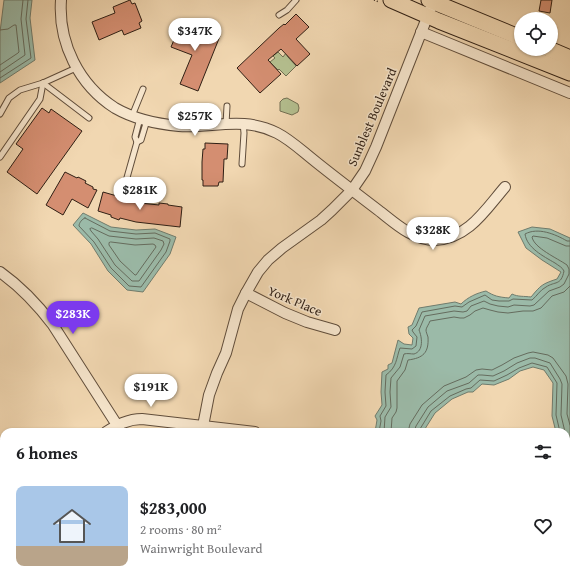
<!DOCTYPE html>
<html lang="en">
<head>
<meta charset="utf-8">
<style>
  body { margin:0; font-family:"Gentium Book Plus",serif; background:#f6f6f6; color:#202124; height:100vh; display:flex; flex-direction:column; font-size:15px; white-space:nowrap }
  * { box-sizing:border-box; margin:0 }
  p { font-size:13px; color:#757577 }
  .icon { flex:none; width:22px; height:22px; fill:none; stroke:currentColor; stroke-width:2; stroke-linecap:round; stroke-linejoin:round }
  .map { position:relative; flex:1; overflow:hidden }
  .side { position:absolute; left:0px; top:428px; width:570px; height:156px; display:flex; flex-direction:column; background:#fff; border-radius:12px 12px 0 0; box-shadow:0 1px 3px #0004 }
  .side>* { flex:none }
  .tools { position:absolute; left:514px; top:12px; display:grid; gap:8px }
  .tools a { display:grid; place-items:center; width:44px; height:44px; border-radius:50%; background:#fff; box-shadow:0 1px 3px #0004; font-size:20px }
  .price { position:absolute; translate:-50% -34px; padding:0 9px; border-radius:14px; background:#fff; color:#222; font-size:13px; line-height:26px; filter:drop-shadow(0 1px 2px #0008) }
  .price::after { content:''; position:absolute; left:50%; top:24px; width:12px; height:9px; margin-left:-6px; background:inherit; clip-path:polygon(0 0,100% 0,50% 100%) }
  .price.selected { background:#7c3aed; color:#fff }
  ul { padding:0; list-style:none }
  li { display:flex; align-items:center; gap:12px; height:100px; padding:0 16px }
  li+li { border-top:1px solid #e0e0e0 }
  li span { display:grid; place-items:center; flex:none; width:112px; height:80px; border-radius:8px; color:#555 }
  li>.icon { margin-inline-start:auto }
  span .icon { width:48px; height:48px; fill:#fffc; stroke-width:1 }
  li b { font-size:17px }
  h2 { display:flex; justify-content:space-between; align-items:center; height:48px; padding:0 16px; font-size:17px }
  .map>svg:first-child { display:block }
  .green { fill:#b4bf8f; stroke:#726f52 }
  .water { fill:#9bbaa8; stroke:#707c6d }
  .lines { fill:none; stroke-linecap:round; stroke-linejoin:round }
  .shore { stroke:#656c5e; stroke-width:1 }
  .building { fill:#d48e71; stroke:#2f1f14 }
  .lane-casing { stroke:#604d3b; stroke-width:7 }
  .street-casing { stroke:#604d3b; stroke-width:12 }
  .primary-casing { stroke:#2f1f14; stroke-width:17 }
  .path { stroke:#2f1f14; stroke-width:1.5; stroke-dasharray:1 2; stroke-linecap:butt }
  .lane { stroke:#f6e5cc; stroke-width:5 }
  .street { stroke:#f6e5cc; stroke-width:10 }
  .primary { stroke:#f1d7b1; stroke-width:15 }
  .labels { text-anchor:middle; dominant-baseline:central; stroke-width:3; stroke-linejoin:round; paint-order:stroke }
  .street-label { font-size:13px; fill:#2f1f14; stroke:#f6e5cc }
</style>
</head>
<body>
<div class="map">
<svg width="570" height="584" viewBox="0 0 570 584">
  <rect width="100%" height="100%" fill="#f1d7b1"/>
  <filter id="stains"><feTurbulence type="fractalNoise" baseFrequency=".005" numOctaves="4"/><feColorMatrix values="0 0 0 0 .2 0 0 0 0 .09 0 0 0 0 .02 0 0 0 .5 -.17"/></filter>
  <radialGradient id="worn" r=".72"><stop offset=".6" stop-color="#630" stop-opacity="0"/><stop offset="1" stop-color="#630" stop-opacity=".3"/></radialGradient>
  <g class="green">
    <path d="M278,52L283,57L286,53L288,57L296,66L286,76L279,69L278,70L270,62L275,58L273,56Z"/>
    <path d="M287,98L298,104L299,108L298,112L292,115L280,111V102L283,99Z"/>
    <path d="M566,519L570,520V578H566Z"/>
  </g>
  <g class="water">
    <path d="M4,0H32L30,18L35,60L0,83V32Z"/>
    <path d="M83,213L111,227L136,230L155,229L176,237L170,254L143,292L127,290L108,271L91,244L73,225Z"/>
    <path d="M532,227L550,229L570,238V447L566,444V432H556L552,416L553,383L544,370L533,367L520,371L509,379L494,385L482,384L473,392H468L452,399L435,413L423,432H375L377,420L375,416L382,405L381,392L382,372L388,369V365L392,363L398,340L404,344L412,345L413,338L409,334L408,327L412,325L419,308L455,302L461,304C468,297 477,293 486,291C494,296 498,297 509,298L512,294C518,297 524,296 531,297C541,285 542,284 557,279L561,272L542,260L526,248L518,232Z"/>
    <path d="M323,580H369L370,584H319Z"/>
  </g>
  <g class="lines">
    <g class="shore">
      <path d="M0,30L8,29L14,25H16L19,52L18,53L0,65"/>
      <path d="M0,72L25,55L21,19L23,0"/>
      <path d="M0,78L31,58L26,19L28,0"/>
      <path d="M85,218L110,231L136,234L155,233L170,239V241L166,252L141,287L129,286L111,268L94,242L79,226C79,223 82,219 85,218Z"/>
      <path d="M92,228L109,236L136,239L154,238L163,241L164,244L161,250L139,281H132L115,265L98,239L91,231L90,229Z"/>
      <path d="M111,242L135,245L153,244L155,245L156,247L136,275H135L120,261L109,245V243Z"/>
      <path d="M379,432L381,421L380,416L386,406L385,392L386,375C397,367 396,359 400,348L412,349L416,346L417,337L413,332L412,330L416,326L422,312L455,306L462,307L469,302L485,295L492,300L499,301H509L513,299L532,300C537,296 540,290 546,287C555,281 561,286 564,271C562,267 559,266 555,263C543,256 527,248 525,234C538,227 555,234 567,241H570"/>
      <path d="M384,432L385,417L391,407L390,392L391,378L400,367L404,354C407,353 411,354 414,354C424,351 422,337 419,330L425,316L454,311L463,312L467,311L471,306L484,301L490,304L498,306L508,307L514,305L530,306L534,305L549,291L560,287L564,284L569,274V269L567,265C557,258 534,248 532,237L533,236L547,238L566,246H570"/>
      <path d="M391,432L392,418L396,412L397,408V381L405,370L408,360C423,358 429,353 428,337C427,334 426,332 426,330C426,328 429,324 430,321L454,317L460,318H464L470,315L475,311L483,308L490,310L498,312L508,313L523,311H533L541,308L552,296L564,292L570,286"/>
      <path d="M408,432L410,424L422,405L444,386L466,377L476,370L482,369L492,370L502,365L514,358L528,353L533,352L548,355L553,358L566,376L568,384L567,414L570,425"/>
      <path d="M414,432L416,426L428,407L447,391L469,383L478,375H482L493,376L504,371L517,363L530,358H535L550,363L560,379L562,384L561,415L565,432"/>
      <path d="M419,432L420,429L431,411L450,396L466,389L471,388L480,380L494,381L507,375L519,368L532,363L547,367L557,383L556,415L560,432"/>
    </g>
  </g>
  <g class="building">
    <path d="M130,0L132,4L135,3L142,21L139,23L141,28L124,35L122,30L99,40L92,22L115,13L113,7Z"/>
    <path d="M541,0H552L550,13L539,11Z"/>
    <path d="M296,14L309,27L296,39L310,54L297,66L281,49L268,60L281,74L260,93L237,68L279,28L284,24L285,25Z"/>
    <path d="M182,21L220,36L198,91L180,84L192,55L171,47Z"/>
    <path d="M42,108L49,113L51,109L82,131L37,194L7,172L23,149L16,144Z"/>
    <path d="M205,143L228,144L227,159H224L223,182H219L218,186H203V180H202V162L203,149H205Z"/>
    <path d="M65,172L77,178L78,177L86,181L85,183L93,187V189L97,190L88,208L72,199L63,215L46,205Z"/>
    <path d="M103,192L117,196V194L126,197V199L140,203L159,205V203L168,204V205L182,207L180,227L136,222L120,218L119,220L111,217V215L98,211Z"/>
  </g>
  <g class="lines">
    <defs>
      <g id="lane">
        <path d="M279,15L287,10L296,0"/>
        <path d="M43,83L89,118"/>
        <path d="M0,114L9,98L20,90L43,83L76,68"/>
        <path d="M132,116L143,89"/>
        <path d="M140,118L135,137L137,142L141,140L147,120"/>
        <path d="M226,124L227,106"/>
        <path d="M0,157L40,99L43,83"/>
        <path d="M242,164L244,133L243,123"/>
        <path d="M126,181L137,142"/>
      </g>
      <g id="street">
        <path d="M61,0C58,43 79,85 115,108C134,119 157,124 179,126C213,128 244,116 277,133C291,140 303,152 316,162C336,178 357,194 378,210C395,223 412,240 435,240C468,239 486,209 505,187"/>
        <path d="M421,32L570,93"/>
        <path d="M0,272C21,287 38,305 53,325L117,425"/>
        <path d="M246,293L285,313L307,322L335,330"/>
        <path d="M106,432C117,425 128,419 142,419L255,432"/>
        <path d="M203,432V426L209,395L217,373L226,353L238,309L246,293L258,272L268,260L282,248L321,220L332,210L352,190L365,171L376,147L430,10"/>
        <path d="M0,445L4,451"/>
        <path d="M0,503L4,499"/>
        <path d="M240,580L243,584"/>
        <path d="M449,580L483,584"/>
        <path d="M74,584L78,580"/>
        <path d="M432,584V580"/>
      </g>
      <g id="primary">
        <path d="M391,0L439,21L570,73"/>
        <path d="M429,0L521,38"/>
        <path d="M549,49L570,58"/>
      </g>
    </defs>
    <use href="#lane" class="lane-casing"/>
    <use href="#street" class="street-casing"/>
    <use href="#primary" class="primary-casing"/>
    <path class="path" d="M374,0L379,2"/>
    <use href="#lane" class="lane"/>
    <use href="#street" class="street"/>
    <use href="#primary" class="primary"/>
  </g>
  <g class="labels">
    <g class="street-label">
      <text transform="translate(372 117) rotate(-67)">Sunblest Boulevard</text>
      <text transform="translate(295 301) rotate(23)">York Place</text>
    </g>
  </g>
  <rect width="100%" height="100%" filter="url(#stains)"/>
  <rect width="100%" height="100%" fill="url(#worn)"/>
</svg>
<div class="tools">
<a><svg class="icon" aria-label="locate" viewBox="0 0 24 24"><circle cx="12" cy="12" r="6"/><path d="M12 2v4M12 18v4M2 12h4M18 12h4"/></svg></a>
</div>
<b class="price" style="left:195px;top:52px">$347K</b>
<b class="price" style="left:195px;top:137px">$257K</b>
<b class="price" style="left:140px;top:211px">$281K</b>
<b class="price" style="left:433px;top:251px">$328K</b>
<b class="price selected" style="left:73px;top:335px">$283K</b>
<b class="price" style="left:151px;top:408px">$191K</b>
<section class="side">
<h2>6 homes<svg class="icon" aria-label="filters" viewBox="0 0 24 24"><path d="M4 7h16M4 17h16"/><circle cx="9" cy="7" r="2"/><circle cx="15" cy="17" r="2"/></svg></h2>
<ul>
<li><span style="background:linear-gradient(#a9c7e8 75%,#b9a48a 0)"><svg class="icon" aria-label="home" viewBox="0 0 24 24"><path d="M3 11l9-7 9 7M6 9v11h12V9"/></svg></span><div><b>$283,000</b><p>2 rooms · 80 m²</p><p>Wainwright Boulevard</p></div><svg class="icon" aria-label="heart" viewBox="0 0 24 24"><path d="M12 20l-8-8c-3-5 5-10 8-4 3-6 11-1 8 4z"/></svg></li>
</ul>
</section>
</div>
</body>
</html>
